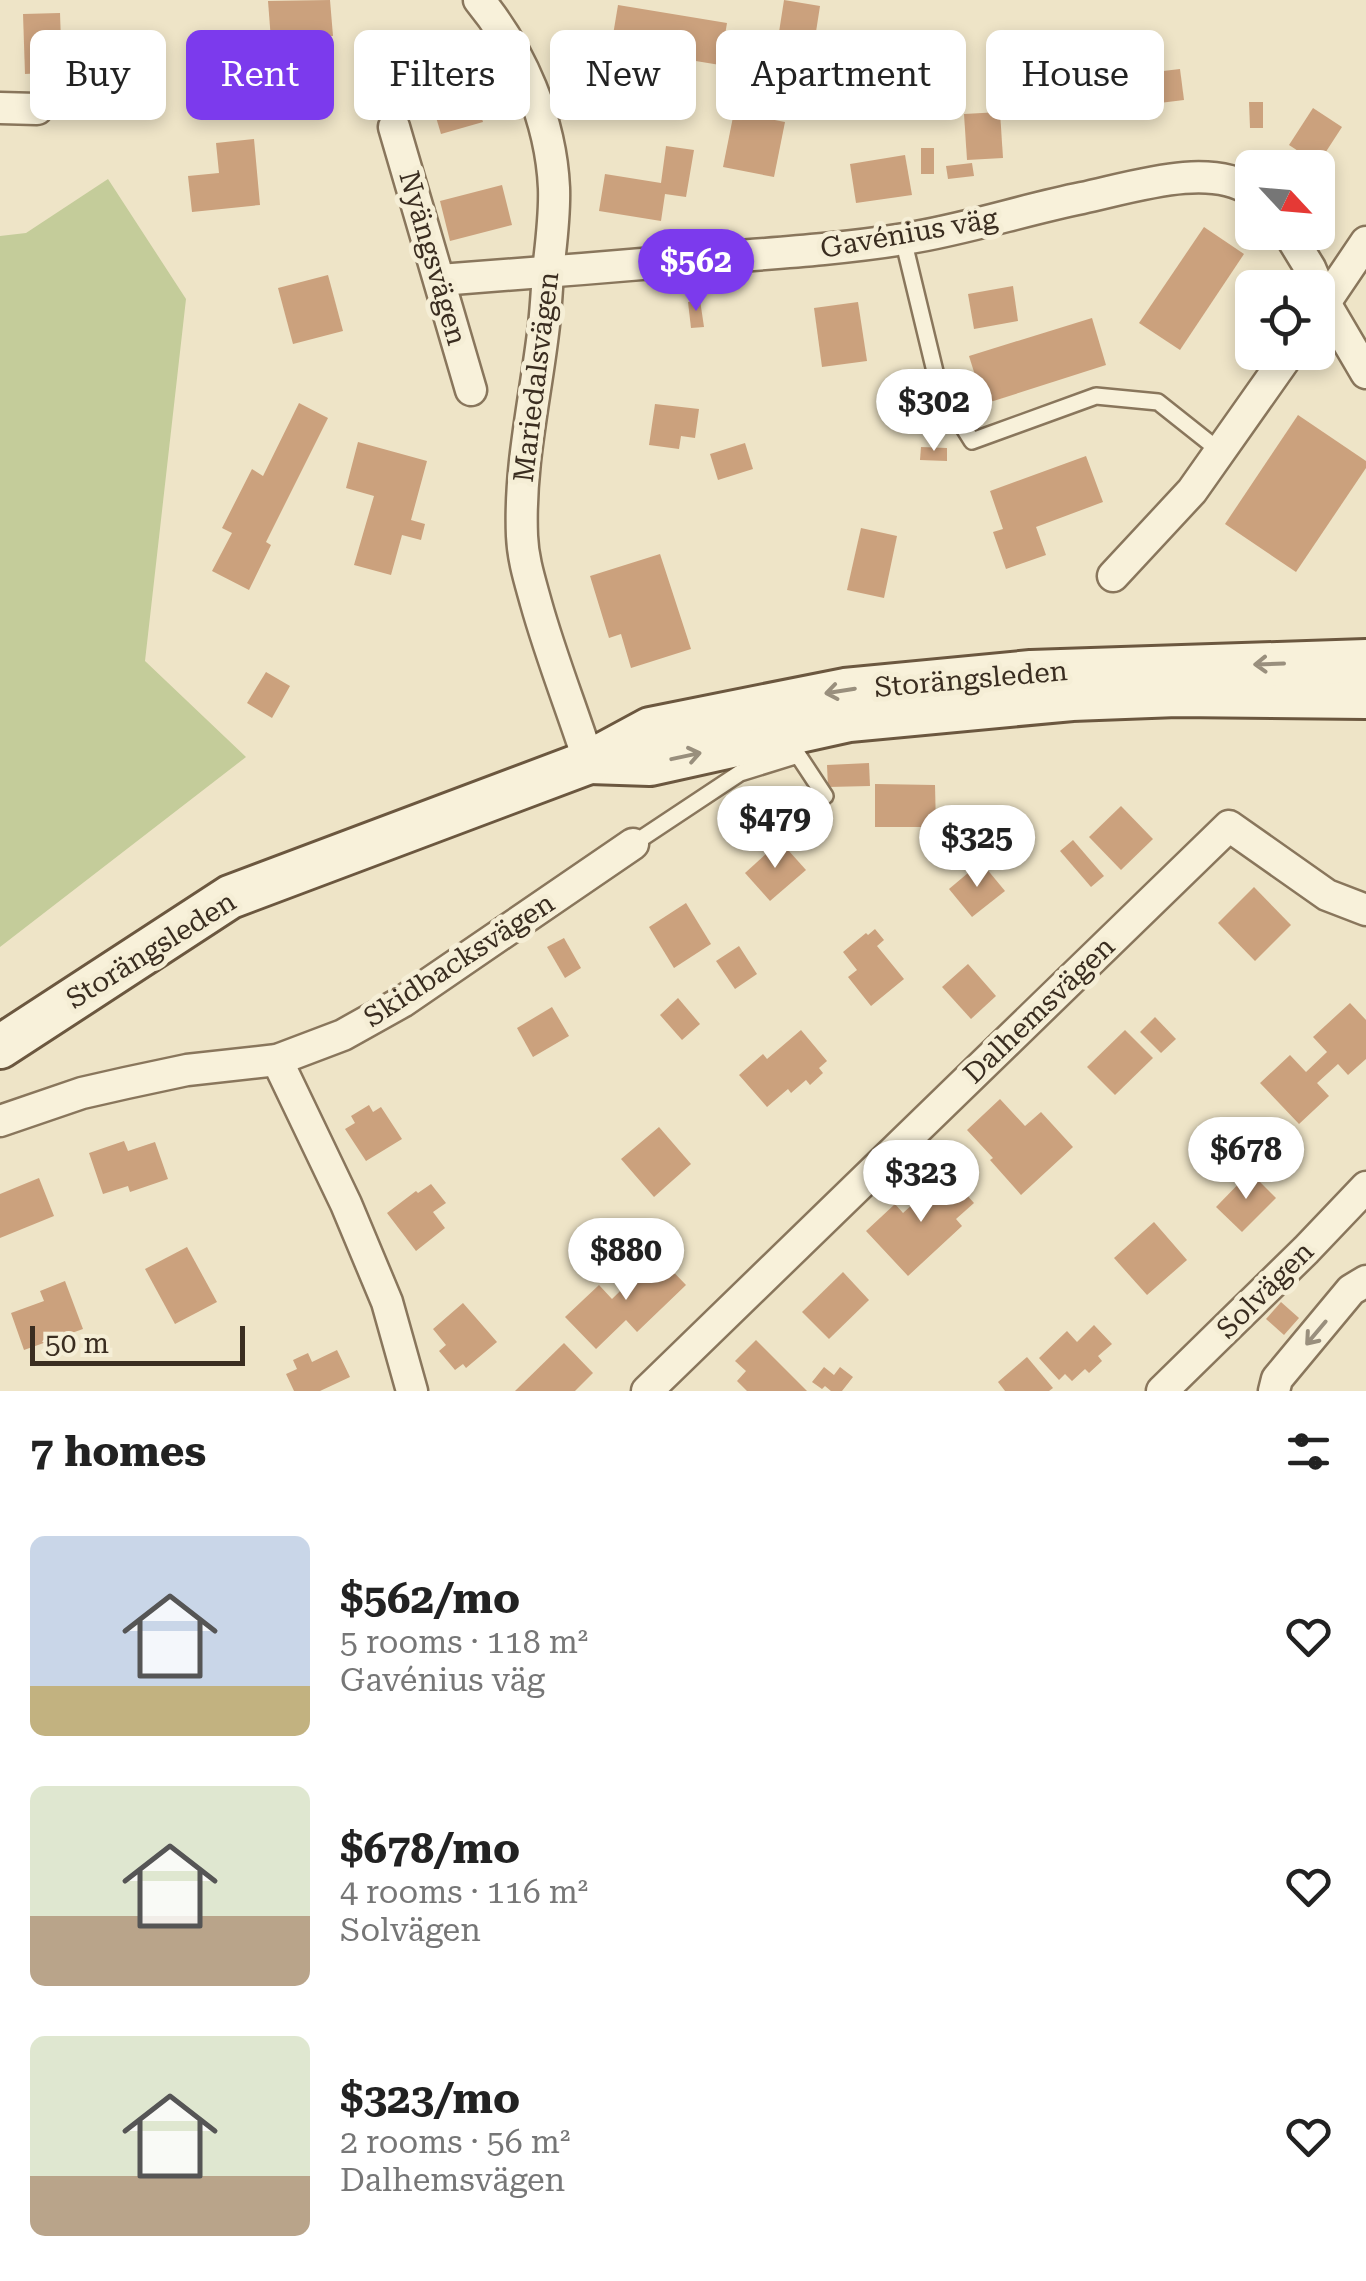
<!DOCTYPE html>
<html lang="en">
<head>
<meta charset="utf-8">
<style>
  body { margin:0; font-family:"Roboto Serif",serif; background:#f6f6f6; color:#222; height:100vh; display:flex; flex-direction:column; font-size:38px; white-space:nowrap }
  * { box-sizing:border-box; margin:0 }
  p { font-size:32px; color:#767676 }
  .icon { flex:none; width:55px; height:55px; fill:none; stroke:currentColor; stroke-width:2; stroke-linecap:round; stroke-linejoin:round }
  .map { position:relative; height:1391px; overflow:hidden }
  .panel { display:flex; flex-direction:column; background:#fff; flex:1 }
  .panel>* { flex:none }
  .banner { position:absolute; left:30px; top:30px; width:1308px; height:90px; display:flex; gap:20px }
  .needle { width:65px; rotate:116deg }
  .fabs { position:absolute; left:1235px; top:150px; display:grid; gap:20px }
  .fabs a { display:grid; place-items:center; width:100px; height:100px; border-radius:15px; background:#fff; box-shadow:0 5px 15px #0003; font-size:50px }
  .scale { position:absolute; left:30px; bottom:25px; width:215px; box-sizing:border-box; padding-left:10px; border:5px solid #3a2d20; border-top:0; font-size:28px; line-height:35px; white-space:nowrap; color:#3a2d20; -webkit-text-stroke:8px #f5eed6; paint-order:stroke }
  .price { position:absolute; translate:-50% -85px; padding:0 22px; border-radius:35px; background:#fff; color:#222; font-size:32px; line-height:65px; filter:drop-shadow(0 2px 5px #0008) }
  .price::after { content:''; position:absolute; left:50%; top:60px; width:30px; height:22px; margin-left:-15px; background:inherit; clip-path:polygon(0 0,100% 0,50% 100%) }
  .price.selected { background:#7c3aed; color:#fff }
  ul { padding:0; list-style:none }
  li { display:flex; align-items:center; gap:30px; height:250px; padding:0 30px }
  li span { display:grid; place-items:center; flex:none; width:280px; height:200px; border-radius:15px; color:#555 }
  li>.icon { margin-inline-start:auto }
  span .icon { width:120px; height:120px; fill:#fffc; stroke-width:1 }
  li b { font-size:42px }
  h2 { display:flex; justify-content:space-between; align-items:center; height:120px; padding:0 30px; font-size:42px }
  .chip { padding:0 35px; border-radius:15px; background:#fff; box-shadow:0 5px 15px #0003; font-size:35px; line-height:90px }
  .chip.selected { background:#7c3aed; color:#fff }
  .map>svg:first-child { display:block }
  .green { fill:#c4cc9a }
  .building { fill:#cba17d }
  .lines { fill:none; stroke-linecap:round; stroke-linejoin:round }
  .lane-casing { stroke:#89765c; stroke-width:20 }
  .street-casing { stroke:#89765c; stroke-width:35 }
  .secondary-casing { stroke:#6b573f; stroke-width:48 }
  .lane { stroke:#f8f1da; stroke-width:15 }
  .street { stroke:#f8f1da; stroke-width:30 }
  .secondary { stroke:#f8f1da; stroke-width:42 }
  .oneway { stroke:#998f7d }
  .labels { text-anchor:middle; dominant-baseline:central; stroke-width:10; stroke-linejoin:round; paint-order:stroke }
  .street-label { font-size:28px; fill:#3a2d20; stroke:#f5eed6 }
</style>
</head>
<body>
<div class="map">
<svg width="1366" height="1391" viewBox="0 0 1366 1391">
  <rect width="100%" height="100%" fill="#eee4c7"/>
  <path class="green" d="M108,179L186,299L145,661L246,757L0,947V236L26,233Z"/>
  <g class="building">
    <path d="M330,0L333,36L271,40L268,1Z"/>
    <path d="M784,0L820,6L813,51L777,45Z"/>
    <path d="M618,5L727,23L720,65L611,47Z"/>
    <path d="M60,13L62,72L25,74L23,14Z"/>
    <path d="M440,33L451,71L392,89L380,51Z"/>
    <path d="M1180,69L1184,100L1127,107L1121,76Z"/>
    <path d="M470,78L476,98L434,110L428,90Z"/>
    <path d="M477,102L483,122L441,134L435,114Z"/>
    <path d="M1249,102H1263V128H1250Z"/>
    <path d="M1313,108L1342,127L1318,164L1289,145Z"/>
    <path d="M734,112L785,122L774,177L723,167Z"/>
    <path d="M1000,112L1003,158L967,160L964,114Z"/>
    <path d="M254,139L260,205L192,212L188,176L219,173L216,143Z"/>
    <path d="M666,146L694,150L686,197L665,194L661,221L599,211L605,174L661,183Z"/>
    <rect x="921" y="148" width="13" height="26"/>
    <path d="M905,155L912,195L856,203L850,164Z"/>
    <path d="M972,163L974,176L948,179L946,166Z"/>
    <path d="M502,185L512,225L450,241L440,201Z"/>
    <path d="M1204,227L1244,254L1180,350L1139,323Z"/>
    <path d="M328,275L343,331L293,344L278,288Z"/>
    <path d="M1013,286L1018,321L974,329L968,294Z"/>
    <path d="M700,300L704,327L691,328L688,302Z"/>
    <path d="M858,302L867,361L822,367L814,308Z"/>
    <path d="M1092,318L1106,365L984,404L969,356Z"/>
    <path d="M892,376L918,377L917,390L891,389Z"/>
    <path d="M299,403L328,418L266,542L271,545L249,590L212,571L232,533L222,528L252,469L263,476Z"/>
    <path d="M655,404L699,409L695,438L681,436L679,449L649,445Z"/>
    <path d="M1298,415L1366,461V468L1296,572L1225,524Z"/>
    <path d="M358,442L427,461L411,520L425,524L421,540L402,535L391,575L354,565L374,496L346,488Z"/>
    <path d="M745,443L753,469L718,480L710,454Z"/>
    <path d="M921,447L947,448V461L920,460Z"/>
    <path d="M1086,456L1103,502L1036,527L1046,555L1006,569L993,532L1003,529L990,491Z"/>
    <path d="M861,528L897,536L884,598L847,590Z"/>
    <path d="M660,554L691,649L631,668L621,634L609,638L590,576Z"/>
    <path d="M266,672L290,686L272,718L247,703Z"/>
    <path d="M869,763L870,786L828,787L827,765Z"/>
    <path d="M875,784L935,785L936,827H875Z"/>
    <path d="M1121,806L1153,839L1121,870L1089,837Z"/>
    <path d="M1073,840L1104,876L1091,887L1060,851Z"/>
    <path d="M780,841L806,870L770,901L745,873Z"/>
    <path d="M981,862L1005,891L972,917L949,889Z"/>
    <path d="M1254,887L1291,925L1255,961L1218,923Z"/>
    <path d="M686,903L711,944L674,968L649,927Z"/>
    <path d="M875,929L884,940L877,946L904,979L871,1006L848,977L857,970L843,952L866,933L868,935Z"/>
    <path d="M564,938L581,968L565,978L547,947Z"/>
    <path d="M739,946L757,974L735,989L716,961Z"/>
    <path d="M968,964L996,996L971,1019L942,987Z"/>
    <path d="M678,998L700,1024L682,1040L660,1015Z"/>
    <path d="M1350,1003L1366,1020V1059L1348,1075L1338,1064L1317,1083L1329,1096L1299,1124L1260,1083L1290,1055L1306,1072L1327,1052L1313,1037Z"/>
    <path d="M552,1007L569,1036L533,1057L517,1028Z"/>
    <path d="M1155,1017L1176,1039L1161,1053L1140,1032Z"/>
    <path d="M801,1030L827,1061L819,1068L823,1073L810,1085L806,1080L791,1093L788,1089L767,1107L739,1075L763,1054L767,1059Z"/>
    <path d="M1125,1030L1153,1058L1115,1095L1087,1067Z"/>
    <path d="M1000,1099L1025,1126L1041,1112L1073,1147L1021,1195L990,1160L993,1158L967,1130Z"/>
    <path d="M369,1105L373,1112L381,1107L402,1139L366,1161L345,1129L355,1123L351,1116Z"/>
    <path d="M659,1127L691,1164L654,1197L621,1159Z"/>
    <path d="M1249,1127L1279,1153L1266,1167L1236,1141Z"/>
    <path d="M124,1141L128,1151L155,1142L168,1179L130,1192L128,1186L103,1194L89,1153Z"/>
    <path d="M1250,1172L1276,1198L1242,1232L1216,1207Z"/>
    <path d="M947,1173L974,1203L956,1219L962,1226L908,1276L866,1231L895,1204L903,1213Z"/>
    <path d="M39,1178L54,1216L0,1238V1194Z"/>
    <path d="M431,1184L446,1203L433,1212L445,1228L416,1251L387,1213L416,1191L418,1193Z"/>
    <path d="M1154,1222L1187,1260L1147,1295L1114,1258Z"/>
    <path d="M187,1247L217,1302L175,1324L145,1269Z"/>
    <path d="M657,1255L686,1285L637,1332L626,1320L596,1349L565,1317L599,1285L612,1299Z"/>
    <path d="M843,1272L869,1300L829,1339L802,1312Z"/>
    <path d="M65,1281L83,1329L24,1350L11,1313L44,1301L40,1291Z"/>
    <path d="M1281,1302L1299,1318L1284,1335L1266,1319Z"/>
    <path d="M463,1303L497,1342L466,1368L463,1364L455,1370L439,1351L446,1345L433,1329Z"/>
    <path d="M1094,1325L1112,1344L1098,1356L1102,1361L1089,1373L1085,1369L1072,1381L1065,1374L1059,1380L1039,1358L1067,1331L1077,1342Z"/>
    <path d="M756,1340L807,1391H747L737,1381L746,1371L735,1361Z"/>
    <path d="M564,1343L593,1373L575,1391H515Z"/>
    <path d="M337,1350L350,1377L320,1391H294L286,1374L297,1369L293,1360L308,1353L312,1362Z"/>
    <path d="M1027,1357L1053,1388L1049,1391H1005L998,1382Z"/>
    <path d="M824,1367L834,1375L840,1367L853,1377L842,1391H831L825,1386L822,1389L812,1382Z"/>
  </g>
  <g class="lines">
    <defs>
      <g id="lane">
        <path d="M903,239L939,388L972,441L1096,396L1158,402L1221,452"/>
        <path d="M633,844L740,773L798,755L825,796"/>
      </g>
      <g id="street">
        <path d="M479,0C521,51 551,120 554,188C555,216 551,244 548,271C547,289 546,307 544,325C536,396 519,464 522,536C523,560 530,581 536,603C551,657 572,709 589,762"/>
        <path d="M0,108L37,109"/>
        <path d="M394,127L471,390"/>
        <path d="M1288,232L1310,268L1325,303L1366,373"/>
        <path d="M440,280C531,273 623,266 714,258C777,253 841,249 904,239C964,230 1022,210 1082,198C1130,188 1209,161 1252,191"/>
        <path d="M1318,313L1366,242"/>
        <path d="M1113,576L1192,491L1290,352"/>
        <path d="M277,1060L346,1204L387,1302L412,1391"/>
        <path d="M0,1121L82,1093L126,1083L187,1070L277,1060L343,1035L402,1002L633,844"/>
        <path d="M647,1391L1229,826L1327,895L1366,910"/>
        <path d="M1162,1391L1306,1250L1366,1187"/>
        <path d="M1274,1391L1277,1379L1351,1290L1366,1281"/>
      </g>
      <g id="secondary">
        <path d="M590,762L650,764L849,720L1072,699L1177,695L1366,697"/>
        <path d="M0,1047L230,897L589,762L650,729L845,690L1031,672L1366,661"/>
      </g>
    </defs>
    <use href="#lane" class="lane-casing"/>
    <use href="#street" class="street-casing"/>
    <use href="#secondary" class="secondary-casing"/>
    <use href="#lane" class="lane"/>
    <use href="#street" class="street"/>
    <use href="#secondary" class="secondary"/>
  </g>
  <defs><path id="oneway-shaft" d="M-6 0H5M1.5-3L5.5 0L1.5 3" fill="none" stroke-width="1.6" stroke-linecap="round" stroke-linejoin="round" transform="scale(2.5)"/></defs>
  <g class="oneway">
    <use href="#oneway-shaft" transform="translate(1269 664) rotate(178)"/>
    <use href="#oneway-shaft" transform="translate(840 691) rotate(171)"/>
    <use href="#oneway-shaft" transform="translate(686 756) rotate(-12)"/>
    <use href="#oneway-shaft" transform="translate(1316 1333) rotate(130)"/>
  </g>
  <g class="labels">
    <g class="street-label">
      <text transform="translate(909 233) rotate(-10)">Gavénius väg</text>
      <text transform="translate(433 258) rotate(74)">Nyängsvägen</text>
      <text transform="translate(536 377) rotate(-83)">Mariedalsvägen</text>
      <text transform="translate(971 679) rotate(-5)">Storängsleden</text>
      <text transform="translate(151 950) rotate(-32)">Storängsleden</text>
      <text transform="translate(459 960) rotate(-33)">Skidbacksvägen</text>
      <text transform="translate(1039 1010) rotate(-44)">Dalhemsvägen</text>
      <text transform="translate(1265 1290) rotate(-45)">Solvägen</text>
    </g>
  </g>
</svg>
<div class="fabs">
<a><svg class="needle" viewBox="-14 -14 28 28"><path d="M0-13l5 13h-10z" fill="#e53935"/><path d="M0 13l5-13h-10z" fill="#767676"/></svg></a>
<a><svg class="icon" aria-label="locate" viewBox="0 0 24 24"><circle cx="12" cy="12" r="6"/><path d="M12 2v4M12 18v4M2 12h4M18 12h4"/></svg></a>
</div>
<div class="scale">50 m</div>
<b class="price selected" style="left:696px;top:314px">$562</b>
<b class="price" style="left:934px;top:454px">$302</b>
<b class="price" style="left:775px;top:871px">$479</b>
<b class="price" style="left:977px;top:890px">$325</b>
<b class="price" style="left:1246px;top:1202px">$678</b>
<b class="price" style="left:921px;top:1225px">$323</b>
<b class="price" style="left:626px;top:1303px">$880</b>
<div class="banner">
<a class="chip">Buy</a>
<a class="chip selected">Rent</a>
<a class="chip">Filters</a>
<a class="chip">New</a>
<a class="chip">Apartment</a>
<a class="chip">House</a>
</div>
</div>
<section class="panel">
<h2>7 homes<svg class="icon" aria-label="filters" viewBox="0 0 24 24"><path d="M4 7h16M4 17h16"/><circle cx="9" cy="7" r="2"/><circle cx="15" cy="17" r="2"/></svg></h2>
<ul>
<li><span style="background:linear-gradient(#c9d6e8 75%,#c2b280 0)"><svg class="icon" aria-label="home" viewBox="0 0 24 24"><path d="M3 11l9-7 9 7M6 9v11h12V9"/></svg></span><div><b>$562/mo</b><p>5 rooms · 118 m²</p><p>Gavénius väg</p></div><svg class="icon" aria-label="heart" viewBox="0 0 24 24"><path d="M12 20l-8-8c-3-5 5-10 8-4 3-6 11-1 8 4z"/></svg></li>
<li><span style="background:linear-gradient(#dfe7d0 65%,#b9a48a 0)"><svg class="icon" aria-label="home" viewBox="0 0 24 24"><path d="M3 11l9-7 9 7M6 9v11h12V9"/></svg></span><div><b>$678/mo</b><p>4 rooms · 116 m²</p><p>Solvägen</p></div><svg class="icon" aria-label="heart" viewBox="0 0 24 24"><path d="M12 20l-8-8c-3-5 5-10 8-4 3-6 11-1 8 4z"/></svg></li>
<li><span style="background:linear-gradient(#dfe7d0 70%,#b9a48a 0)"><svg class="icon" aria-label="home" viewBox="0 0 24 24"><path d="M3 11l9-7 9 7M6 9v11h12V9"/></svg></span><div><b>$323/mo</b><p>2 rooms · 56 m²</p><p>Dalhemsvägen</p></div><svg class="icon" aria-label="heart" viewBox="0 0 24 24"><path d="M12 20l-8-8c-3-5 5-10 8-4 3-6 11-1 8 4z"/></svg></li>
</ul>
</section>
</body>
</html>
